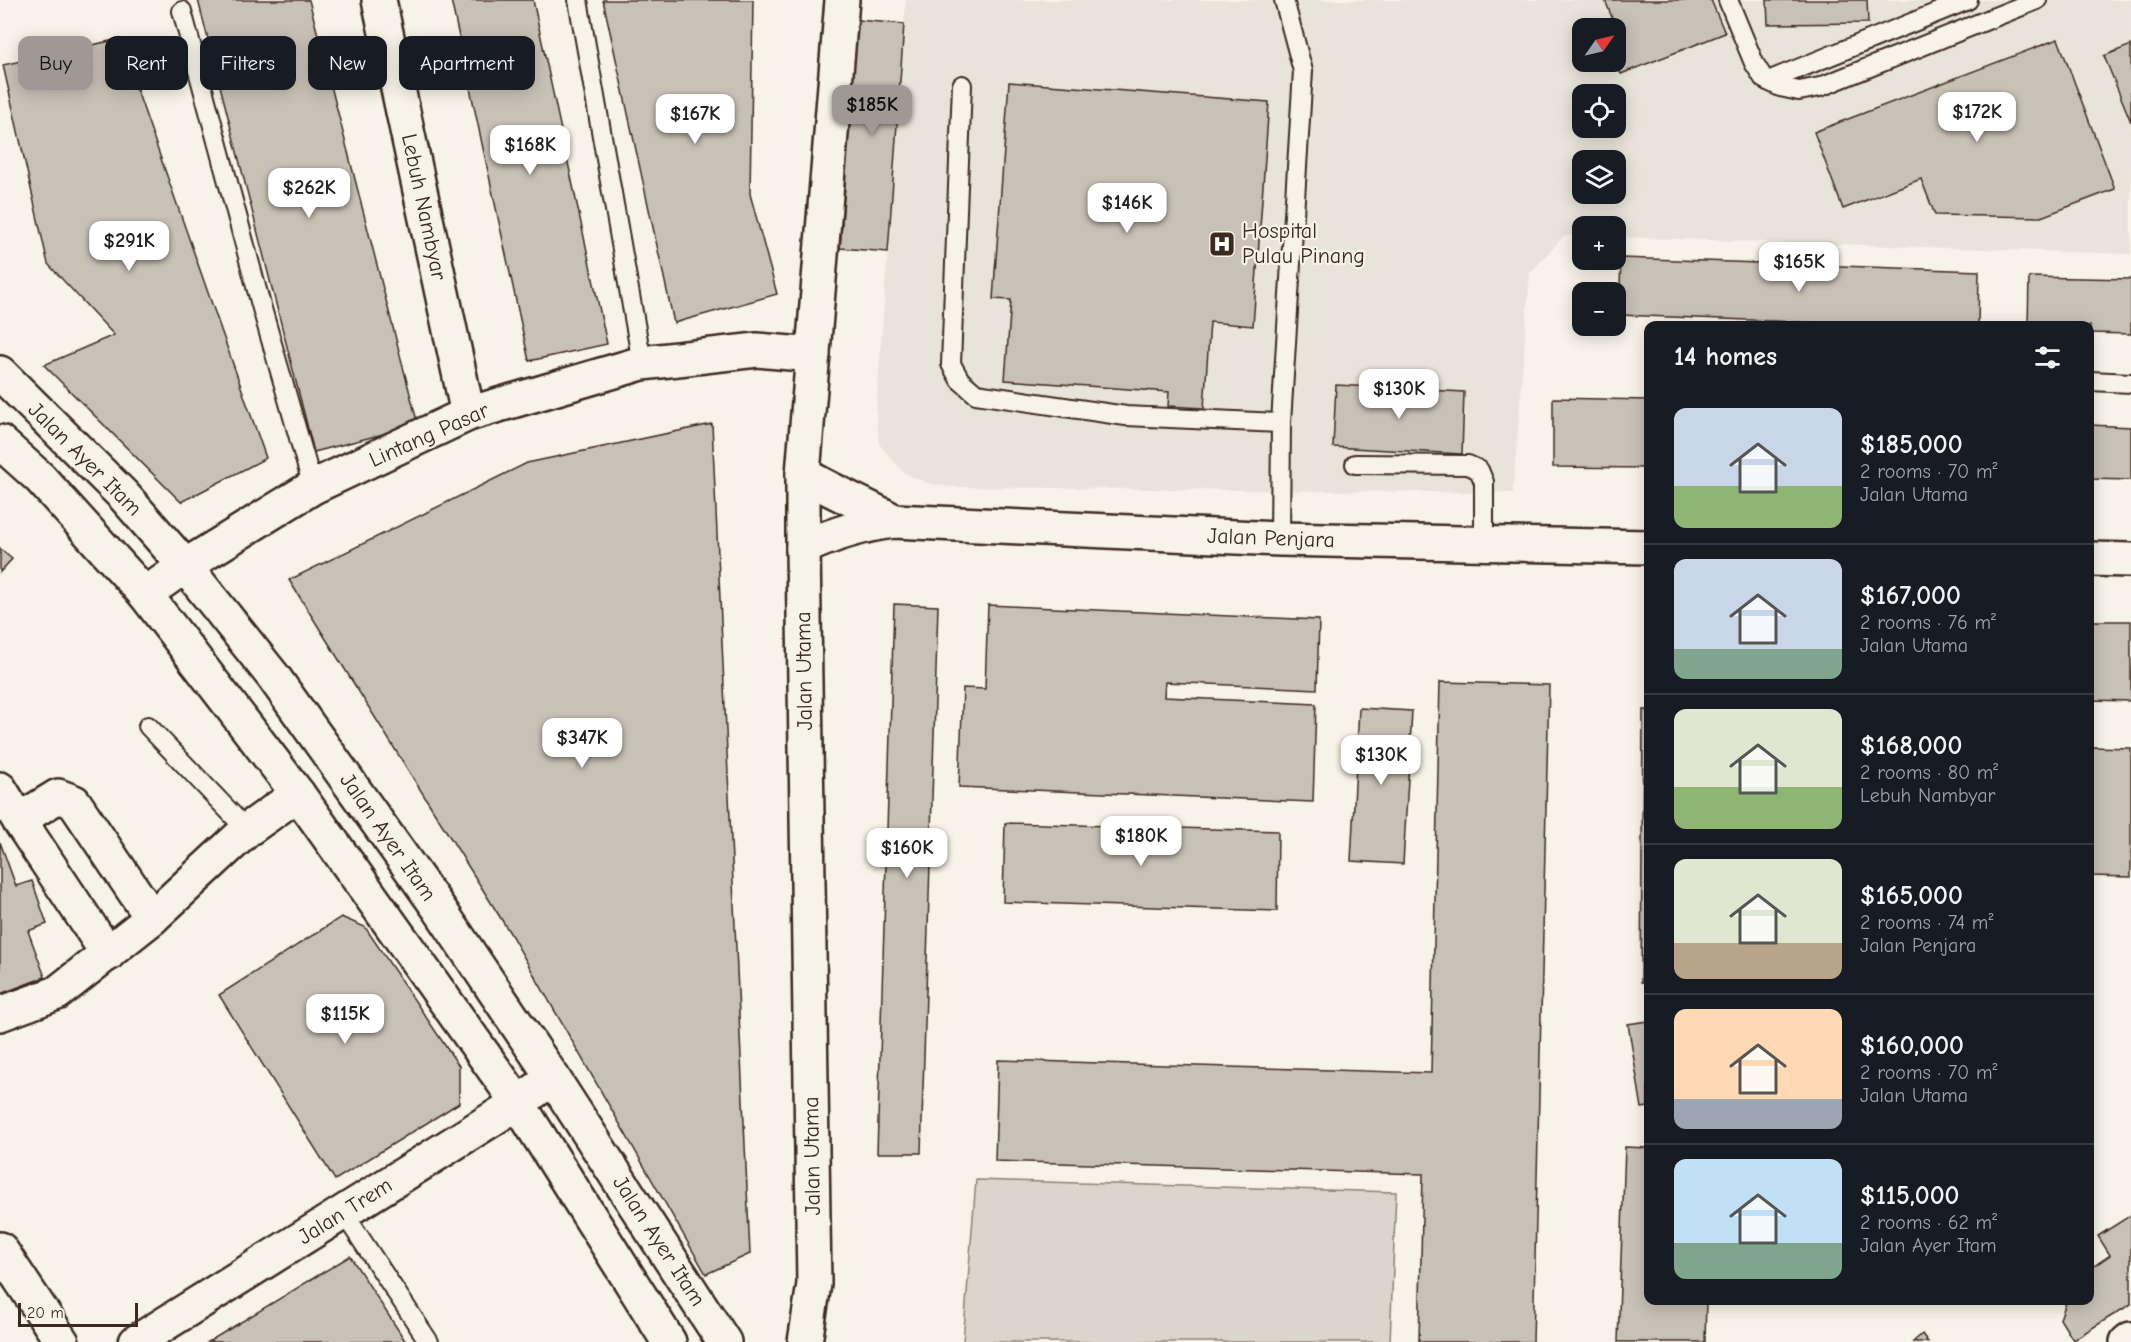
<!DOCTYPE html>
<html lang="en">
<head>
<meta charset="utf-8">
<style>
  body { margin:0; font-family:"Comic Neue",sans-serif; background:#242831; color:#f1f3f6; height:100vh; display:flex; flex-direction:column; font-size:22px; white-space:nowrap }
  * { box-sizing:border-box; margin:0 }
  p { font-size:20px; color:#9ea1a6 }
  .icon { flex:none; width:33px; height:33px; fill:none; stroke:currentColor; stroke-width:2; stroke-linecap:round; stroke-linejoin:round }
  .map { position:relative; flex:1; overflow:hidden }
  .sheet { position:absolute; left:1644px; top:321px; width:450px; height:984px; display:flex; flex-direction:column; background:#171b24; border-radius:12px; box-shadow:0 3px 15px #0003 }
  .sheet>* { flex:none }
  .guide { position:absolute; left:18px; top:36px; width:570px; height:54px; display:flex; gap:12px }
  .needle { width:39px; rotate:56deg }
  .buttons { position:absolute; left:1572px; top:18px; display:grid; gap:12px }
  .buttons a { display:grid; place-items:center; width:54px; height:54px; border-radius:12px; background:#171b24; box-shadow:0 3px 15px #0003; font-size:30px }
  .scale { position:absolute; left:18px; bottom:15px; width:120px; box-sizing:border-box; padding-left:6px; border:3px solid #3b2a1e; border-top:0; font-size:16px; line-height:21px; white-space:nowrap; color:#3b2a1e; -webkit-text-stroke:4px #f7f3e8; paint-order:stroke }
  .price { position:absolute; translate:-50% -51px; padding:0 14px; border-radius:12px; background:#fff; color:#222; font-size:20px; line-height:39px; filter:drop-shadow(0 2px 3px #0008) }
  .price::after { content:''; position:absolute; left:50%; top:36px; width:18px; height:14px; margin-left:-9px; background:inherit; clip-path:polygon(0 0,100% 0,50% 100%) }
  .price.on { background:#9f9995; color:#111 }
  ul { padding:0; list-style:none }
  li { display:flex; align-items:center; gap:18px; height:150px; padding:0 30px }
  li+li { border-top:2px solid #363941 }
  li span { display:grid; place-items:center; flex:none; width:168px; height:120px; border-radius:12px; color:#555 }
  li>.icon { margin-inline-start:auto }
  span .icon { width:72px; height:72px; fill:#fffc; stroke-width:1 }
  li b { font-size:26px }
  h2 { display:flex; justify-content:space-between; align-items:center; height:72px; padding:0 30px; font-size:26px }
  .tag { padding:0 21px; border-radius:12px; background:#171b24; box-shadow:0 3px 15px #0003; font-size:21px; line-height:54px }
  .tag.on { background:#9f9995; color:#111 }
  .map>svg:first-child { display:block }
  .built { fill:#e9e4d9; fill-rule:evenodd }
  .green { fill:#dbd6cb; stroke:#8b8074; stroke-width:1.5 }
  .building { fill:#c8c1b6; stroke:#3b2a1e; stroke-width:1.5 }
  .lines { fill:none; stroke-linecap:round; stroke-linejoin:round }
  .lane-casing { stroke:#3b2a1e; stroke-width:22 }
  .street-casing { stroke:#3b2a1e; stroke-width:38 }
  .secondary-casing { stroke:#3b2a1e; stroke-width:38 }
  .primary-casing { stroke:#3b2a1e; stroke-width:38 }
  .lane { stroke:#f7f3e8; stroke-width:18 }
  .street { stroke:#f7f3e8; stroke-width:33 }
  .secondary { stroke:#f7f3e8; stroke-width:33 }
  .primary { stroke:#f7f3e8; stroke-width:33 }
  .labels { text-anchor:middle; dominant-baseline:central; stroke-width:4.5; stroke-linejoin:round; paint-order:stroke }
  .street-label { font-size:22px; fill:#3b2a1e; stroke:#f7f3e8 }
  .poi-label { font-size:22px; fill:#3b2a1e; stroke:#f7f3e8; text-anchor:start }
</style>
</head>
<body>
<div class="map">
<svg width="2131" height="1342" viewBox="0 0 2131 1342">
  <rect width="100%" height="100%" fill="#f7f3e8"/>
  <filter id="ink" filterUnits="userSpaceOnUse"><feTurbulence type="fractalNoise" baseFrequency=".0167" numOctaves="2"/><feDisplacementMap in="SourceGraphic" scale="12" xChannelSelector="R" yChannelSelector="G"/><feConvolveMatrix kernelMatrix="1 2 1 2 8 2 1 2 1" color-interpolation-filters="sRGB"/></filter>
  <g filter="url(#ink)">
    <path class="built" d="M906,0H2131V254L1616,237V226H1582V236H1564L1530,273L1513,493L951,487L930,484L904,473L879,444L876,412ZM1582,28H1616V62H1582ZM1582,94H1616V128H1582ZM1582,160H1616V194H1582Z"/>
    <path class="green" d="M976,1180L1396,1192L1390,1342H963Z"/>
    <g class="building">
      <path d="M198,0H309L418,425L314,452Z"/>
      <path d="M451,0H533L607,344L529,361Z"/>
      <path d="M603,0H753L750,194L777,294L674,323Z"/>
      <path d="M1605,0H1711L1725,33L1621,74L1616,60V28H1603L1601,24L1613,20Z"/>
      <path d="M1767,0H1867L1868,23L1768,24Z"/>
      <path d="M857,20L904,24L888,252L840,248Z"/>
      <path d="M119,39L266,458L181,502L44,365L114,335L48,264L3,65Z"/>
      <path d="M2058,39L2115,189L2041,217L1935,215L1921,179L1843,209L1814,132Z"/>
      <path d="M2131,45V122L2104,56Z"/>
      <path d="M1009,82L1269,102L1253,326L1210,322L1204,408L1168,406L1169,392L1005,380L1011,300L993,299Z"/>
      <path d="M1621,258L1979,271L1978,326H1902L1619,315Z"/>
      <path d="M2029,277L2131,279V334L2090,333V326H2028Z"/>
      <path d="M1336,385L1464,392L1462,454L1333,447Z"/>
      <path d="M1553,398L1648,400V468L1553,467Z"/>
      <path d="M712,424L750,1254L706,1274L510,933L289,580L527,463Z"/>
      <path d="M2090,425L2131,427V480L2090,479Z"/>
      <path d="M0,549L12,559L0,572Z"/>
      <path d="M894,604L938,606L921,1153H877Z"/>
      <path d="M988,605L1319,620L1317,689L1165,682L1164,697L1316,704L1313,802L959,787L963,688L985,689Z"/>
      <path d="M2090,621H2131V701L2090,700Z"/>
      <path d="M1440,682L1549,685L1533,1342H1419L1423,1174L995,1161L998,1060L1431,1073Z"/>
      <path d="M1359,708L1412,711L1403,864L1351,861Z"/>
      <path d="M1643,710H1648V983L1641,982Z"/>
      <path d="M2090,747L2131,748V877L2090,876Z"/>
      <path d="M1005,823L1278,831L1277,911L1003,902Z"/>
      <path d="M0,842L16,886L32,881L47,924L28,931L45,977L0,994Z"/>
      <path d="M341,917L365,927L459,1066V1103L335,1180L219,995Z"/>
      <path d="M1648,1021V1107L1642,1108L1628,1024Z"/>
      <path d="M1625,1147L1648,1148V1300H1706L1705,1342H1618Z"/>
      <path d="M2131,1215V1304L2073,1340L2060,1319L2067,1300H2090V1262L2094,1266L2110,1255L2098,1236Z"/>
      <path d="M350,1256L406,1342H208Z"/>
      <path d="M1922,1334L1928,1342H1913Z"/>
    </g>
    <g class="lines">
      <defs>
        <g id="lane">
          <path d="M578,0L642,363"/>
          <path d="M1728,0L1754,63L1764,79L1780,87L1799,91L1820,87L2037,0"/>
          <path d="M182,11L261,305L313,487"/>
          <path d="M1768,81L1968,0"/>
          <path d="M962,85L951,364L960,380L976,394L1126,416L1281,423"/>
          <path d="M2090,381L2131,383"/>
          <path d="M1355,464L1468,465L1479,470L1484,482V544"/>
          <path d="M1280,539L1281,423L1303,71L1284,0"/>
          <path d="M148,726L247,830"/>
          <path d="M343,1212L429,1342"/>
        </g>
        <g id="street">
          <path d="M379,0L468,414"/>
          <path d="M803,474C832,492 864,504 894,521"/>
          <path d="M803,548C833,534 861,525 894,521L1280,539L1648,547"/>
          <path d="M2090,559L2131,560"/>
          <path d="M145,594L185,566L313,487L468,414L642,363L757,350L813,355"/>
          <path d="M0,789L19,820L58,796L74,802L152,918"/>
          <path d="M19,820L108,954"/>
          <path d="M0,1014L57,993L152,918L247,830L298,794"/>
          <path d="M0,1249L62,1342"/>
          <path d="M136,1342L518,1103L553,1078"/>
          <path d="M2127,1342L2131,1339"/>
        </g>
        <path id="secondary" d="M805,1342L814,1284L803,548V474L842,0"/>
        <g id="primary">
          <path d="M0,373L124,496L185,566L273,676L440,910L553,1078L724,1342"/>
          <path d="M0,442L40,478L145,594L298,794L518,1103L669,1342"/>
        </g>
      </defs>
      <use href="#lane" class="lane-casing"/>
      <use href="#street" class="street-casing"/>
      <use href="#secondary" class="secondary-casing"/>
      <use href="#primary" class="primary-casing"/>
      <use href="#lane" class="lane"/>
      <use href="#street" class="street"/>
      <use href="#secondary" class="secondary"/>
      <use href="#primary" class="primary"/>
    </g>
  </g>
  <defs>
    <symbol id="hospital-square" viewBox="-11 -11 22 22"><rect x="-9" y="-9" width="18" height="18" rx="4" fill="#3b2a1e" stroke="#f7f3e8"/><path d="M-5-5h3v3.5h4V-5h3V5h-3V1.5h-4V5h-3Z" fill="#fff"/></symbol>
  </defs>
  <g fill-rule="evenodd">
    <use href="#hospital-square" x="1207" y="229" width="30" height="30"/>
  </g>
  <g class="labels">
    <g class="street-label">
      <text transform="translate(424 207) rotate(78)">Lebuh Nambyar</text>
      <text transform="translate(429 435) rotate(-24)">Lintang Pasar</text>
      <text transform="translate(85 459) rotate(45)">Jalan Ayer Itam</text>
      <text transform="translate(1271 538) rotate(2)">Jalan Penjara</text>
      <text transform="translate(804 671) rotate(-91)">Jalan Utama</text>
      <text transform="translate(388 837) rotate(55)">Jalan Ayer Itam</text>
      <text transform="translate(812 1156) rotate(-91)">Jalan Utama</text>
      <text transform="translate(345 1211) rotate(-32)">Jalan Trem</text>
      <text transform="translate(659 1241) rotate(57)">Jalan Ayer Itam</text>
    </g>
    <g class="poi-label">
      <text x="1242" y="231">Hospital<tspan x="1242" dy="25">Pulau Pinang</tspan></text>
    </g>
  </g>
</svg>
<div class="buttons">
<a><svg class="needle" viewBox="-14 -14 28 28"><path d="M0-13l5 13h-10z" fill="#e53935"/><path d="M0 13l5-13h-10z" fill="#9ea1a6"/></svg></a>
<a><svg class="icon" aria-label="locate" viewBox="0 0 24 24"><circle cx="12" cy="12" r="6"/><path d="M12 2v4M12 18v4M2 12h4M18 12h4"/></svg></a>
<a><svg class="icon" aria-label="layers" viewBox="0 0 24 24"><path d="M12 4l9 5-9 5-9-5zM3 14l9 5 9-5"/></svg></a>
<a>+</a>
<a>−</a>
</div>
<div class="scale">20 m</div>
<b class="price on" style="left:872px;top:136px">$185K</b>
<b class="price" style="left:1977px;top:143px">$172K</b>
<b class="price" style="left:695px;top:145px">$167K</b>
<b class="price" style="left:530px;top:176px">$168K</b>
<b class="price" style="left:309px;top:219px">$262K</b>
<b class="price" style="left:1127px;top:234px">$146K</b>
<b class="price" style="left:129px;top:272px">$291K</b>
<b class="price" style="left:1799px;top:293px">$165K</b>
<b class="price" style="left:1399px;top:420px">$130K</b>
<b class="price" style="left:582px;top:769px">$347K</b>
<b class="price" style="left:1381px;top:786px">$130K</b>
<b class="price" style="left:1141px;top:867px">$180K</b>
<b class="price" style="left:907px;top:879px">$160K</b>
<b class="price" style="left:345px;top:1045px">$115K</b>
<div class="guide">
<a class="tag on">Buy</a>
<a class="tag">Rent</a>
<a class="tag">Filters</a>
<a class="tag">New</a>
<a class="tag">Apartment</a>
</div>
<section class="sheet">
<h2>14 homes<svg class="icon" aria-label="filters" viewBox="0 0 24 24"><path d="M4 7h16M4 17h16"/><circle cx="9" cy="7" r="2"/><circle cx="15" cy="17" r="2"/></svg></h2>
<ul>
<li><span style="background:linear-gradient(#c9d6e8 65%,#8fb573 0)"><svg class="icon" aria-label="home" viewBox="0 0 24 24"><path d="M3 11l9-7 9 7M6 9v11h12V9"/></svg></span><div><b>$185,000</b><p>2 rooms · 70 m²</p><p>Jalan Utama</p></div></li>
<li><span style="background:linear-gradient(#c9d6e8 75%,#7fa58c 0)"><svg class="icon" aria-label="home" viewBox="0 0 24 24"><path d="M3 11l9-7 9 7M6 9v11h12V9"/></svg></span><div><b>$167,000</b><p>2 rooms · 76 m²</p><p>Jalan Utama</p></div></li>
<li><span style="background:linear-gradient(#dfe7d0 65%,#8fb573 0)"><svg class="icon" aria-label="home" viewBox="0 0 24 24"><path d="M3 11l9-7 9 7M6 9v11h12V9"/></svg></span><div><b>$168,000</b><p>2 rooms · 80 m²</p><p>Lebuh Nambyar</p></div></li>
<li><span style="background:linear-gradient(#dfe7d0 70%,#b9a48a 0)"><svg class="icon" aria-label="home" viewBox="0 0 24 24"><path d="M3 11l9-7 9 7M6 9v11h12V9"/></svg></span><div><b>$165,000</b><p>2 rooms · 74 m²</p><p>Jalan Penjara</p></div></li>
<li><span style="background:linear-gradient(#ffd9b3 75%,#9aa5b1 0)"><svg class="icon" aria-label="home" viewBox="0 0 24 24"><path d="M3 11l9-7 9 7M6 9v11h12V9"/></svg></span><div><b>$160,000</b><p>2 rooms · 70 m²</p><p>Jalan Utama</p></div></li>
<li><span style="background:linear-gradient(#bfe0f5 70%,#7fa58c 0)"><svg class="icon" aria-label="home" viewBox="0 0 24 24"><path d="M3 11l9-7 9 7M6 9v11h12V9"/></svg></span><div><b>$115,000</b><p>2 rooms · 62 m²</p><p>Jalan Ayer Itam</p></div></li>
</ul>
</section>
</div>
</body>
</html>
